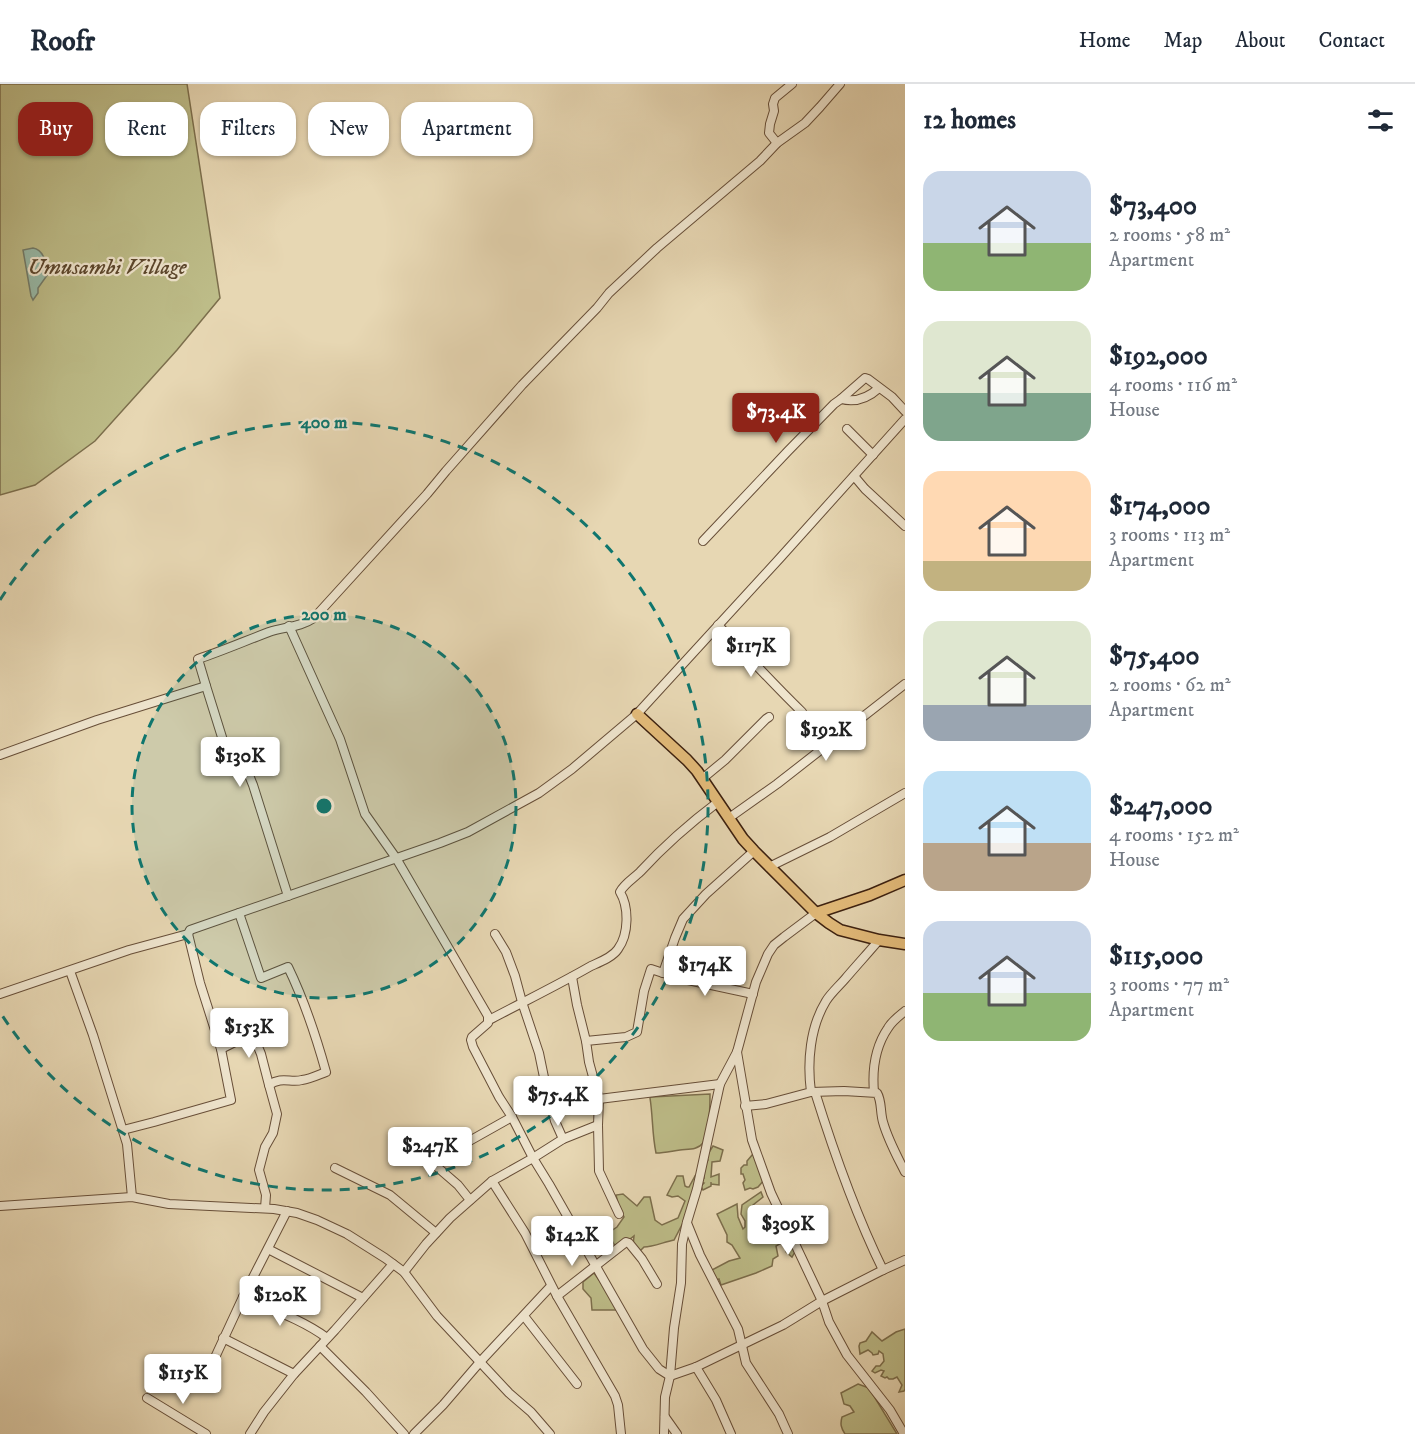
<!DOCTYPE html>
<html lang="en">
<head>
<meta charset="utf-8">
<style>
  body { margin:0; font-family:"IM FELL DW Pica",serif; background:#f2f2f3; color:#1f2937; height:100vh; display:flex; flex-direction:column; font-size:22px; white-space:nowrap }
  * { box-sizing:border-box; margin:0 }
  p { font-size:20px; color:#747a83 }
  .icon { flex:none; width:33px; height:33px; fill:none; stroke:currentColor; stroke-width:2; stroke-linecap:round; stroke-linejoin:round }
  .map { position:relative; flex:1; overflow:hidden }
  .panel { display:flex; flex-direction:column; background:#fff; width:510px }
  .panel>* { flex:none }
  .hud { position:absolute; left:18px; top:18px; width:570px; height:54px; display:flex; gap:12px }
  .price { position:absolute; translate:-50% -51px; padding:0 14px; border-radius:6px; background:#fff; color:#222; font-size:20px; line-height:39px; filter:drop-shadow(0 2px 3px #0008) }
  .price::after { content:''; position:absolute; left:50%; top:36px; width:18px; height:14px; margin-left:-9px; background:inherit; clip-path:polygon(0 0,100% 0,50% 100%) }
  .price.selected { background:#8f2418; color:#fff }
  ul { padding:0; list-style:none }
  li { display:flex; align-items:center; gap:18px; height:150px; padding:0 18px }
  li span { display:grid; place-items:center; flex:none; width:168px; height:120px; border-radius:18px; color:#555 }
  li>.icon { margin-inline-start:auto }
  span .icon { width:72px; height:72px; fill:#fffc; stroke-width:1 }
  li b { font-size:26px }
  h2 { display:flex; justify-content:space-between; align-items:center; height:72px; padding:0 18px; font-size:26px }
  .tag { padding:0 21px; border-radius:18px; background:#fff; box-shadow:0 2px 4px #0004; font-size:21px; line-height:54px }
  .tag.selected { background:#8f2418; color:#fff }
  header { display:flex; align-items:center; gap:36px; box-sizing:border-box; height:84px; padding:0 30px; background:#fff; border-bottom:2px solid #e0e1e3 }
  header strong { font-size:28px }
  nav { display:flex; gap:33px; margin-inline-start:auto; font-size:21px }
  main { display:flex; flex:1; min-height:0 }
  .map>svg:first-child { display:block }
  .green { fill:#bdbc88; stroke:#7c6e4c; stroke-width:1.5 }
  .water { fill:#98baa8; stroke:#737c6b; stroke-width:1.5 }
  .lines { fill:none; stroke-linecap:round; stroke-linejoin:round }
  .minor-casing { stroke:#674e38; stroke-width:10 }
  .major-casing { stroke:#3c200f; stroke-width:13 }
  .minor { stroke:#efe5ce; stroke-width:8 }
  .major { stroke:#e4bc7a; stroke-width:10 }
  .ring { fill:none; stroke:#0f766e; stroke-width:3; stroke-dasharray:10 8 }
  .labels { text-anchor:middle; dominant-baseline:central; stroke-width:4.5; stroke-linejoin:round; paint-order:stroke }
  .park-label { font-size:22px; font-style:italic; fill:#5c472d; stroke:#efe5ce }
  .centre { fill:#0f766e; stroke:#efe5ce; stroke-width:3 }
  .ring-label { font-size:18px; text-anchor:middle; font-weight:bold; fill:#0f766e; stroke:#efe5ce; stroke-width:4.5; stroke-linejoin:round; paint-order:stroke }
</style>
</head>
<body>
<header>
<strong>Roofr</strong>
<nav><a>Home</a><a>Map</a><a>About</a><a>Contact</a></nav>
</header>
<main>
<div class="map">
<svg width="905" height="1350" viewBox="0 0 905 1350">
  <rect width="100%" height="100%" fill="#e7d7b3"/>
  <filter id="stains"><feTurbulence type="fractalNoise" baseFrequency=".00333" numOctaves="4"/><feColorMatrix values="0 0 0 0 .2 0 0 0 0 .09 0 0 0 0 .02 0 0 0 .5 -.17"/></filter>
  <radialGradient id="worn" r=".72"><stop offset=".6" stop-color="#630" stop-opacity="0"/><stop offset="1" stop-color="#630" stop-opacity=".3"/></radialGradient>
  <g class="green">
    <path d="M0,0H187L220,214L177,266L95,357L35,401L0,411Z"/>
    <path d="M710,1010C710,1022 710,1050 703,1059C698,1066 688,1065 680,1066C672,1067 665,1069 656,1069C652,1050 653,1033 650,1014L651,1013Z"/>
    <path d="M713,1062L723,1066L720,1077L712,1078L711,1093L719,1090V1101L711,1100V1098V1102L703,1106L701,1102L704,1099L701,1098L700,1094H704C702,1087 704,1081 708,1076L706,1073Z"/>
    <path d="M753,1070L764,1096L758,1103L753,1105L750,1104L745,1106L743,1099L745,1096L743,1090H741V1084L744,1081H747V1077Z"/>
    <path d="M677,1092H683L685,1102L687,1103H689L695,1092L697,1094L686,1133L674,1156C664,1158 653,1163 644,1163L639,1168L633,1162L634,1152L625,1159L615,1162L608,1149L617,1143L624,1133L619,1123L616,1111L623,1110L637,1122L644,1113H650L655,1136L662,1141L678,1134L685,1117L678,1112L672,1113L667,1111Z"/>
    <path d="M761,1108L763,1113L753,1121L765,1134L780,1127L796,1166L792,1173L786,1168V1160L781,1159L776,1162L778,1172L773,1175L772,1182L756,1189L721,1201L719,1195L716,1196L710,1187L729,1177L740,1174L732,1161L727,1158V1151L717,1130L737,1120L738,1133L743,1145L745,1143V1137L741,1130L742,1121Z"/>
    <path d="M594,1189L602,1200L617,1226H592L591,1214L583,1205V1198Z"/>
    <path d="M905,1245V1305L904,1307L899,1308L902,1301L897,1293L893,1295H889L887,1293L885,1294L881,1292L884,1287L881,1286L875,1289L872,1287L876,1282H880L884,1277L883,1270L879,1267L878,1270L873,1271L872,1269L868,1266L860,1270L859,1262L860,1259L866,1257L872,1248L882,1257L896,1248Z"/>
    <path d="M858,1300L869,1304L897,1350H845C841,1344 840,1340 842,1333L854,1328L850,1322L844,1320L841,1309Z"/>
  </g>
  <path class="water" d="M33,164C44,166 47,180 48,190L38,204V209L33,216L31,212L23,166Z"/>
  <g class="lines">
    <defs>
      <g id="minor">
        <path d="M777,59L769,49L770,40L774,27L773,20L775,14L792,0"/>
        <path d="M841,315L865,294L868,295L892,313L905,327"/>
        <path d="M847,345L873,371"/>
        <path d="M854,392L865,405L905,442"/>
        <path d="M703,457L788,367L834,320L841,315C856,319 868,314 879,304"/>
        <path d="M718,541C746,570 773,600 802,628"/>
        <path d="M289,542L340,655L365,730L396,774L488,932V939L472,953L471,956L473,963L499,1013L512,1033L533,1074L549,1100L643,1265L659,1285L670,1292L696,1283L783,1241L822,1217L883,1186C855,1129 834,1069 815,1008"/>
        <path d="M206,602L231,682L244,679L253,701L288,812"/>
        <path d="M0,671L97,636L206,602L198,575C222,567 245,557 269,548C284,543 301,543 314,534L427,410L446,387L522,301L597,224L609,209L657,164L760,77L777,59L805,39L820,23L840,0"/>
        <path d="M702,695L725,676L766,635L769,633"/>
        <path d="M729,734L777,700L905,600"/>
        <path d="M769,783L830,753L905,709"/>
        <path d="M239,829L261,894L288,883C304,916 316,952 326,988C318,991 310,995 302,996C290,999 282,992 269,1001L277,1030L273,1049L265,1063L259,1086L266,1111L265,1124"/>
        <path d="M495,850L506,868L515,892L522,918L539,969L546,1003L555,1037L563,1055"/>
        <path d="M70,887L93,951L127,1060L132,1113"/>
        <path d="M663,889L688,896L753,910"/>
        <path d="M572,893L577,921L586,957"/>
        <path d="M0,910L129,866L188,850L190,846L440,759L468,748L539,709L572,685L637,630L780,474L905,335"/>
        <path d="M489,936C523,918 558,901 591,882C600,878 613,873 618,865C629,850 629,823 620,808C624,800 634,794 640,788C664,762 690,739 718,718"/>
        <path d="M221,965L241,955L254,953L261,970L269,1001"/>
        <path d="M737,968L752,1056L771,1109L822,1217L829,1238L847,1271L890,1326L904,1350"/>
        <path d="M811,1008L844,1007L877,1009C882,1017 880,1028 883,1038C888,1056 897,1072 905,1088"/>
        <path d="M874,1008C872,985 875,963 888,944C892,937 899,932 905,927"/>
        <path d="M599,1015L720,1000"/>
        <path d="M745,1022L766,1020L811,1008C807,978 810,943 826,917C831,909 839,902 845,895C856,882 868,869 879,856"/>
        <path d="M123,1046L154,1038L231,1016L221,965L200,899L188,850"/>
        <path d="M406,1056L458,1101L470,1116"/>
        <path d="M432,1078L512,1033"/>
        <path d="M335,1084L390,1111L436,1149"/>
        <path d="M492,1097L525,1149L557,1212L626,1158L629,1159L642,1175L657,1200"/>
        <path d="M0,1122L132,1113L169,1120L274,1125L297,1129L317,1136L347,1150L385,1174L404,1188L437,1232L509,1309L531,1328L550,1350"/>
        <path d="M619,1130L599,1087L598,1041L599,1015L589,978L586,957L626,953L637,948L644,907L651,885L663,889L675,854L683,835L706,810L754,767"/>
        <path d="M687,1139L700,1171L738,1245L746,1279L779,1330L788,1350"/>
        <path d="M268,1165L363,1214"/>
        <path d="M883,1186L905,1176"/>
        <path d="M404,1188L426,1160L450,1134L492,1097L533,1074L563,1055L598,1041"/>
        <path d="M557,1212L615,1312L618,1321L621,1350"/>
        <path d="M243,1213C271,1225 303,1236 327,1254"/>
        <path d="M524,1232L577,1300"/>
        <path d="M223,1254L294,1290"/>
        <path d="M320,1262L366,1308L404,1350"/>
        <path d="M696,1283L716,1316L731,1350"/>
        <path d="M205,1295L243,1213L287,1127"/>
        <path d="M147,1314L206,1350"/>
        <path d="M665,1333L677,1350"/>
        <path d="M250,1350L264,1328L294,1290L335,1246L393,1180"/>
        <path d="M414,1350L443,1321L480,1278L551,1202"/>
        <path d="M664,1350L665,1313L670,1292L674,1244L681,1199L682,1160L687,1138L697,1105L720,1000L737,968L756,898L768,870L774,861L784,853L816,829"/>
      </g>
      <g id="major">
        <path d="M637,630L687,676L697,687L743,755L754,767L816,829L829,839L840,846L879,856L905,860"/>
        <path d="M816,829L870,811L905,796"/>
      </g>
    </defs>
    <use href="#minor" class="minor-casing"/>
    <use href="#major" class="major-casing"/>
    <use href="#minor" class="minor"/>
    <use href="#major" class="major"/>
  </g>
  <circle cx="324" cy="722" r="192" fill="#0f766e" fill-opacity=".12"/>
  <g class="ring">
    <circle cx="324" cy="722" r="192"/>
    <path d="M0 516A384 384 0 1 1 0 928"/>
  </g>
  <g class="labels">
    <g class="park-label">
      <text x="107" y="183">Umusambi Village</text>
    </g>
  </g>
  <circle cx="324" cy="722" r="9" class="centre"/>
  <g class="ring-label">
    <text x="324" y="344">400 m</text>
    <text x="324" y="536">200 m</text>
  </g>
  <rect width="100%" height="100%" filter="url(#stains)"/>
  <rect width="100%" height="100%" fill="url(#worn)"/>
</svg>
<b class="price selected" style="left:776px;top:360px">$73.4K</b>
<b class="price" style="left:751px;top:594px">$117K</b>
<b class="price" style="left:826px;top:678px">$192K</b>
<b class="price" style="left:240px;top:704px">$130K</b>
<b class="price" style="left:705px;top:913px">$174K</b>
<b class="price" style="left:249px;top:975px">$153K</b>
<b class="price" style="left:558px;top:1043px">$75.4K</b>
<b class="price" style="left:430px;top:1094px">$247K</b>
<b class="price" style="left:788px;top:1172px">$309K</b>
<b class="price" style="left:572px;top:1183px">$142K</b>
<b class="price" style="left:280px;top:1243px">$120K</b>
<b class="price" style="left:183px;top:1321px">$115K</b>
<div class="hud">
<a class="tag selected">Buy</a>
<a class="tag">Rent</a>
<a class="tag">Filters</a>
<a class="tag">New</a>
<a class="tag">Apartment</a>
</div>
</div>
<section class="panel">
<h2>12 homes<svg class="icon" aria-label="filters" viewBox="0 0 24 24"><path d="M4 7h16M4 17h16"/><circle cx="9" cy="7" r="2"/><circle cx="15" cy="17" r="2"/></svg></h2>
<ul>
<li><span style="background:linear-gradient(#c9d6e8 60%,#8fb573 0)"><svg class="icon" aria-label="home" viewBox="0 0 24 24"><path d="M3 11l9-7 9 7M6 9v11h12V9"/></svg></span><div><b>$73,400</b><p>2 rooms · 58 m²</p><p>Apartment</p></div></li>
<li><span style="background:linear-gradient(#dfe7d0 60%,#7fa58c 0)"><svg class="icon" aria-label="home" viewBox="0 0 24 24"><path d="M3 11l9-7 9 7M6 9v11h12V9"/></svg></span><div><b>$192,000</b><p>4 rooms · 116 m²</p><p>House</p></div></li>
<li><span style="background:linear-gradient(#ffd9b3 75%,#c2b280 0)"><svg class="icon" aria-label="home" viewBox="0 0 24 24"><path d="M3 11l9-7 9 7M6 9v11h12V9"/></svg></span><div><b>$174,000</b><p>3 rooms · 113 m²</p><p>Apartment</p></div></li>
<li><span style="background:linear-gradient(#dfe7d0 70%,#9aa5b1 0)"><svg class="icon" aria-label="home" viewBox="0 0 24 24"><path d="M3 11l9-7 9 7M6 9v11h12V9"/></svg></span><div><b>$75,400</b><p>2 rooms · 62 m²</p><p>Apartment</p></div></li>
<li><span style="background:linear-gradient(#bfe0f5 60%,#b9a48a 0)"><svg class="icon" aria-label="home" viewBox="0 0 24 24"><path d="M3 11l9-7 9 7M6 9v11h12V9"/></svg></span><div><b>$247,000</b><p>4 rooms · 152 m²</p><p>House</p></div></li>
<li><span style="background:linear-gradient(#c9d6e8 60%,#8fb573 0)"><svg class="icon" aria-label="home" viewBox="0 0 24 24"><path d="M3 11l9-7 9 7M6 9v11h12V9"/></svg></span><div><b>$115,000</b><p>3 rooms · 77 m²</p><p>Apartment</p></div></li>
</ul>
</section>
</main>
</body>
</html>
